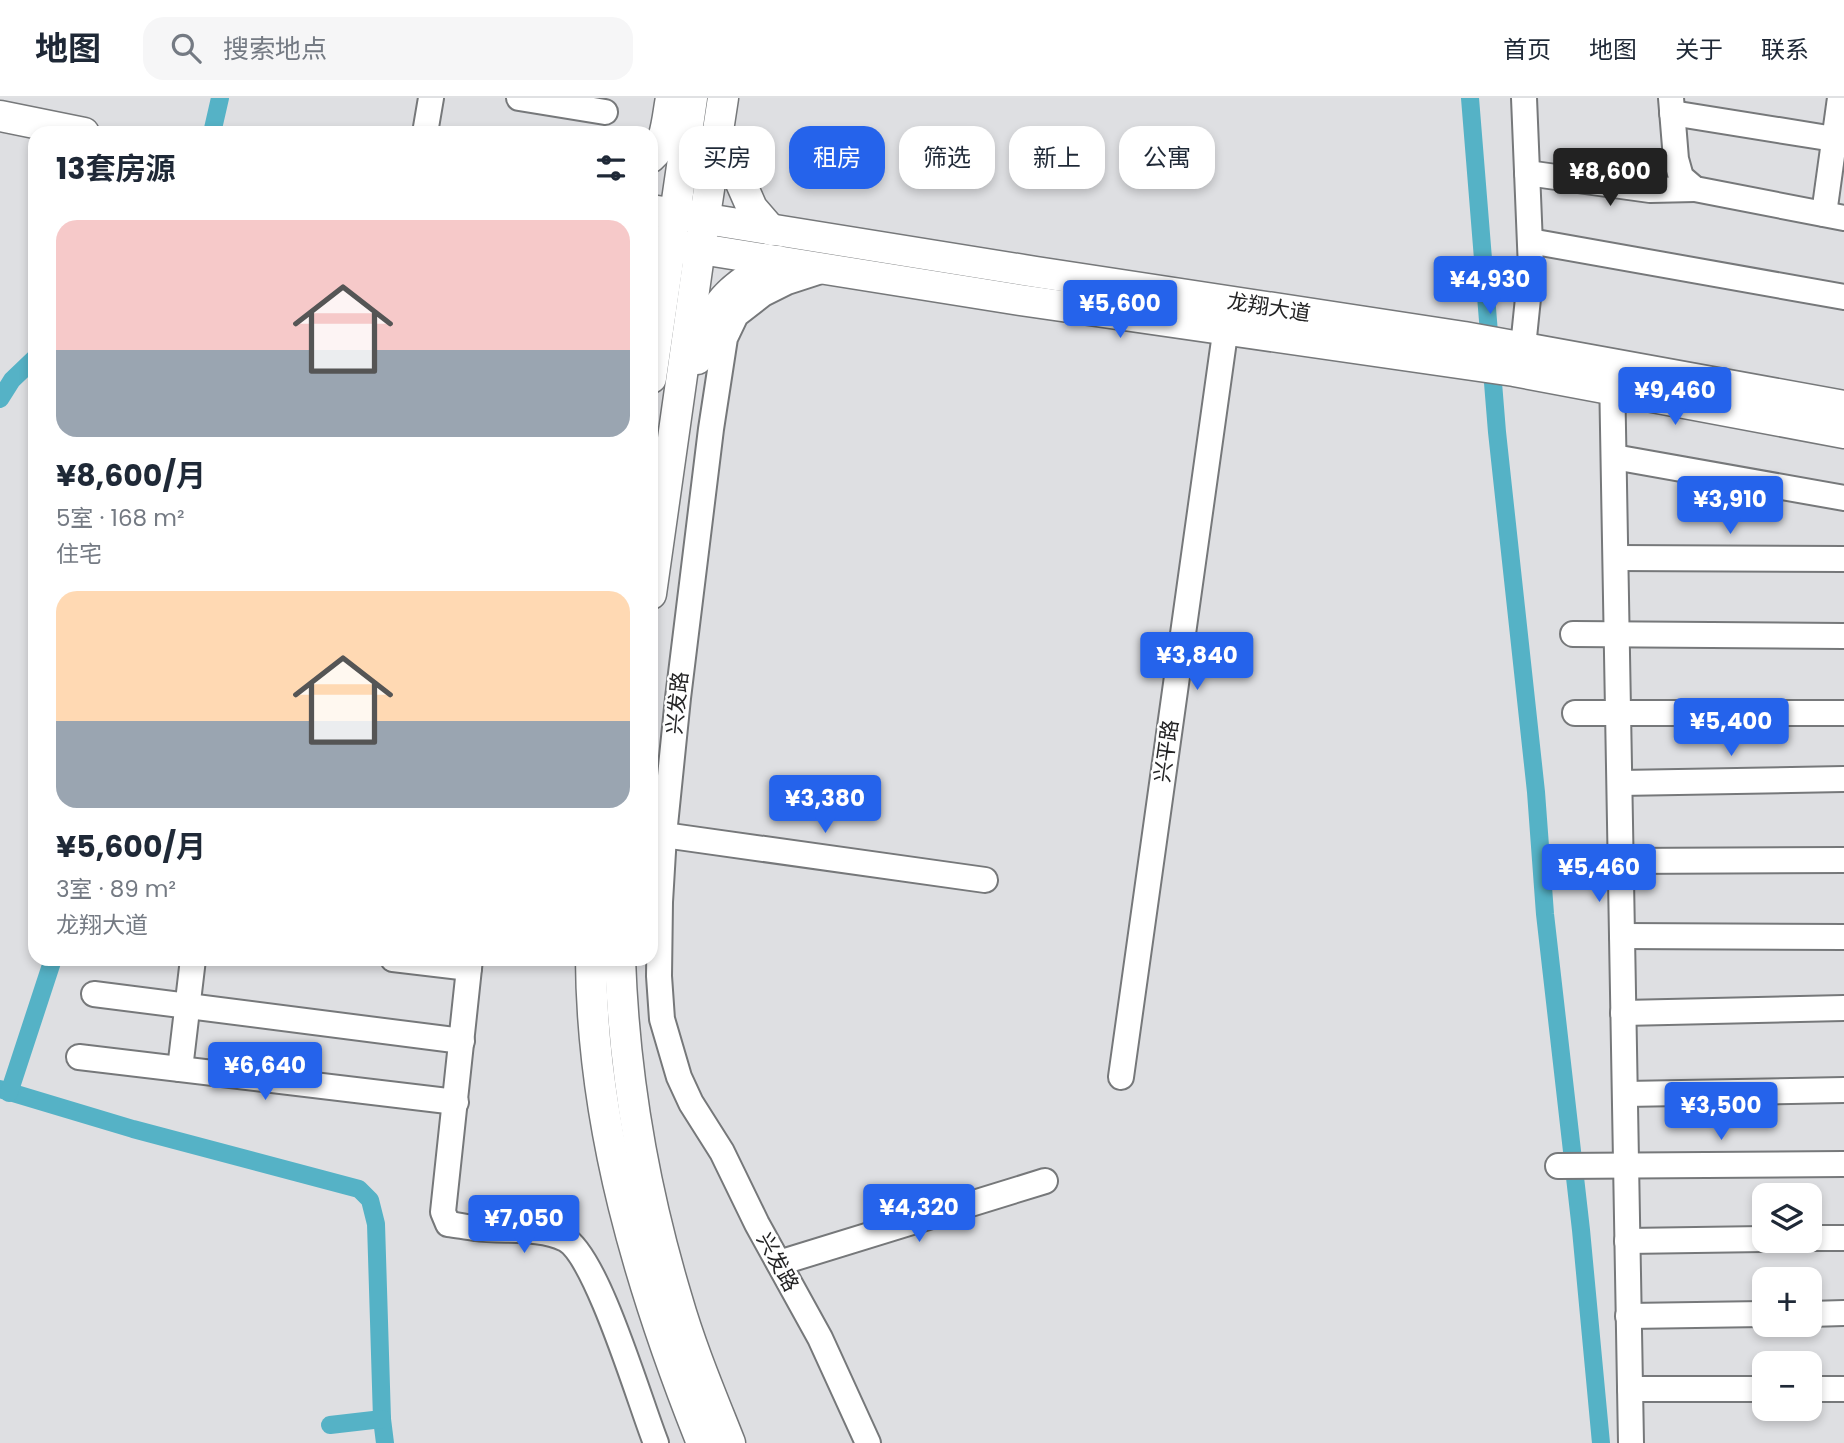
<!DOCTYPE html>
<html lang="zh">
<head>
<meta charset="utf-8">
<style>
  body { margin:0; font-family:Poppins,"Noto Sans SC",sans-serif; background:#f6f6f7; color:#1f2937; height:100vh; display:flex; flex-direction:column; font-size:26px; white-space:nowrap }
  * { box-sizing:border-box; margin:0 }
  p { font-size:23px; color:#747a83 }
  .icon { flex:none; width:38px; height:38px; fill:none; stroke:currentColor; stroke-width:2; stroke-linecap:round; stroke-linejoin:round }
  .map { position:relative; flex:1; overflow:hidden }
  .side { position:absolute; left:28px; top:28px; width:630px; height:840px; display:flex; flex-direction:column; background:#fff; border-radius:21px; box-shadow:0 4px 10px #0003 }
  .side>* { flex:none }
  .top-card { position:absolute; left:679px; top:28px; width:665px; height:63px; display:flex; gap:14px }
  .tools { position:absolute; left:1752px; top:1085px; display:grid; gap:14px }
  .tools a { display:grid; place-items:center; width:70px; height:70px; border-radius:14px; background:#fff; box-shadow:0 4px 10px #0003; font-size:35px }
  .price { position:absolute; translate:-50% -60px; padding:0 16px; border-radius:7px; background:#2563eb; color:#fff; font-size:23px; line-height:46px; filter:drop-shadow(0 2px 4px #0008) }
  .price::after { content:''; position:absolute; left:50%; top:42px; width:21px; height:16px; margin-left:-10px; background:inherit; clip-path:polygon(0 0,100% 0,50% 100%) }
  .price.selected { background:#222; color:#fff }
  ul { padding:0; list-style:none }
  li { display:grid; align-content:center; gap:14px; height:371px; padding:0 28px }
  li span { display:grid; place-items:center; height:217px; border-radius:21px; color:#555 }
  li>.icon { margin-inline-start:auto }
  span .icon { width:126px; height:126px; fill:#fffc; stroke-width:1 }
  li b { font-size:30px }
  h2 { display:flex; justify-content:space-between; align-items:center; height:84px; padding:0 28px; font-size:30px }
  .pill { padding:0 24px; border-radius:21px; background:#fff; box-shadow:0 4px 10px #0003; font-size:24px; line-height:63px }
  .pill.selected { background:#2563eb; color:#fff }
  header { display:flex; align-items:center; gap:42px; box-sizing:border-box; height:98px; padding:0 35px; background:#fff; border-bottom:2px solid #e0e1e3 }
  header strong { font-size:33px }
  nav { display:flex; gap:38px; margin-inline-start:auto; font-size:24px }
  .search { width:490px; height:63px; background:#f6f6f7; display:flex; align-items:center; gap:18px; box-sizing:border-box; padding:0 24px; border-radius:21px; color:#747a83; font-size:26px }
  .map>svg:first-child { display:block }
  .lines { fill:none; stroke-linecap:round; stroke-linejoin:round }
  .canal { stroke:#55b2c6; stroke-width:18 }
  .minor-casing { stroke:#76787a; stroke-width:28 }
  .major-casing { stroke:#76787a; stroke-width:33 }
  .minor { stroke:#fff; stroke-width:24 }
  .major { stroke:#fff; stroke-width:30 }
  .labels { text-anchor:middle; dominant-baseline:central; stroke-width:5; stroke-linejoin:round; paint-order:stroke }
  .street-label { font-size:21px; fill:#242425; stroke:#fff }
</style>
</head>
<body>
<header>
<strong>地图</strong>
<div class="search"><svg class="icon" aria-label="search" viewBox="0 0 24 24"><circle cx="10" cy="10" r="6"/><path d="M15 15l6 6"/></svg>搜索地点</div>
<nav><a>首页</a><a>地图</a><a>关于</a><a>联系</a></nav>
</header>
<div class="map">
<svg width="1844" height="1345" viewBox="0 0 1844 1345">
  <rect width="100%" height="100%" fill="#dedfe2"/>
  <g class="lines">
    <g class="canal">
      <path d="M1470,0L1497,334L1536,694L1545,816L1581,1132L1601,1345"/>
      <path d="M212,35L220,0"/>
      <path d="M0,301L12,282L35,260"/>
      <path d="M0,991L133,1031L359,1091L370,1102L376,1126L382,1321L385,1345"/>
      <path d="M9,995L53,861"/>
      <path d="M330,1327L382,1321"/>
    </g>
    <defs>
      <g id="minor">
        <path d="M519,0L605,14"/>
        <path d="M1671,0L1676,61L1681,79L1695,91L1844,120"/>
        <path d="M1672,15L1834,41"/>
        <path d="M425,35L431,0"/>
        <path d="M1527,75L1650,92L1695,91"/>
        <path d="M1824,116L1840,0"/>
        <path d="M1530,143L1844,199"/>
        <path d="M827,171L787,184L763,196L736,217L725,240L711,331L678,600L664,737L660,804L659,878L662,921L679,979L691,1005L722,1054L757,1126L820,1240L868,1345"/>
        <path d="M1523,249L1531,171L1524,0"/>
        <path d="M1612,274L1631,1345"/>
        <path d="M1614,359L1844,400"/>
        <path d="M1616,460L1844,461"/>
        <path d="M1573,536L1844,538"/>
        <path d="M1575,615H1844"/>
        <path d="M1620,685L1844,681"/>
        <path d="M652,730L664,737L985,782"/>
        <path d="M1621,763L1844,762"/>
        <path d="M1622,838L1844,839"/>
        <path d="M393,861L469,870"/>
        <path d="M470,861L443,1114L448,1126C457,1127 466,1129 475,1130C503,1134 539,1128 565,1141C597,1158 640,1305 656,1345"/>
        <path d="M94,896L462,943"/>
        <path d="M1623,915L1844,910"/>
        <path d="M79,959L456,1004"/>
        <path d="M180,971L193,861"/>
        <path d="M1121,979L1228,214"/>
        <path d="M1625,996L1844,992"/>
        <path d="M1558,1068L1844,1066"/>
        <path d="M1810,1140H1844"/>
        <path d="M1627,1143L1764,1141"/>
        <path d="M779,1165L1045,1083"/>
        <path d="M1810,1216L1844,1215"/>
        <path d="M1628,1218L1764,1216"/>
        <path d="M1630,1291H1764"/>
        <path d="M1810,1291H1844"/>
      </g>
      <g id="major">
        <path d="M0,18L84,35"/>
        <path d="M719,35L752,110L771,132"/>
        <path d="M651,59C667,45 667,20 671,0"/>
        <path d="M651,112L1036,174L1464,239L1844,308"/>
        <path d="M651,143L1020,202L1514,273L1844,335"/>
        <path d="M697,261C709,207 730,188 778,163"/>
        <path d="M651,280L692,0"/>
        <path d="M651,496L700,150L723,0"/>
        <path d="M591,861C592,1029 640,1190 702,1345"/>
        <path d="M620,861C624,974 644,1092 677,1201C691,1250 711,1297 730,1345"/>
      </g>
    </defs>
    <use href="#minor" class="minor-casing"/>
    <use href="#major" class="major-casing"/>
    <use href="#minor" class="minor"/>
    <use href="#major" class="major"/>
  </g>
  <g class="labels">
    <g class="street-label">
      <text transform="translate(1269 209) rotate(9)">龙翔大道</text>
      <text transform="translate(677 605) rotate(-84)">兴发路</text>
      <text transform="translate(1166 653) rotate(-82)">兴平路</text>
      <text transform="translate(778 1164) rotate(61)">兴发路</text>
    </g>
  </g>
</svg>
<div class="tools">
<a><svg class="icon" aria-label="layers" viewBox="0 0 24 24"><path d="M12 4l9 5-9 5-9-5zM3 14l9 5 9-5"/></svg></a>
<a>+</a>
<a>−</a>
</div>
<b class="price selected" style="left:1610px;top:110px">¥8,600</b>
<b class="price" style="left:1490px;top:218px">¥4,930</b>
<b class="price" style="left:1120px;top:242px">¥5,600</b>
<b class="price" style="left:1675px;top:329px">¥9,460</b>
<b class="price" style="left:1730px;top:438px">¥3,910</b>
<b class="price" style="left:1197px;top:594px">¥3,840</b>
<b class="price" style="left:1731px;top:660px">¥5,400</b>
<b class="price" style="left:825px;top:737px">¥3,380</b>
<b class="price" style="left:1599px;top:806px">¥5,460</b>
<b class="price" style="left:265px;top:1004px">¥6,640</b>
<b class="price" style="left:1721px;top:1044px">¥3,500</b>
<b class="price" style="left:919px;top:1146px">¥4,320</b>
<b class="price" style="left:524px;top:1157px">¥7,050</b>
<div class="top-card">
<a class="pill">买房</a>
<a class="pill selected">租房</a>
<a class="pill">筛选</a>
<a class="pill">新上</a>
<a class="pill">公寓</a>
</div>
<section class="side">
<h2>13套房源<svg class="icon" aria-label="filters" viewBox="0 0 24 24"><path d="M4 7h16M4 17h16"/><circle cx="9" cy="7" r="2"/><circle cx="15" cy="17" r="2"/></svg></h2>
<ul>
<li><span style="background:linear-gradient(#f6c9c9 60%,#9aa5b1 0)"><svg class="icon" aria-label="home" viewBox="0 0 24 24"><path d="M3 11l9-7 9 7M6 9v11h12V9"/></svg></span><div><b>¥8,600/月</b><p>5室 · 168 m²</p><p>住宅</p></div></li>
<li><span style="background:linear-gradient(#ffd9b3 60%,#9aa5b1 0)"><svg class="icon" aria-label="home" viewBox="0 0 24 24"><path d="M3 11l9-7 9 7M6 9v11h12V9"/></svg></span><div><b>¥5,600/月</b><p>3室 · 89 m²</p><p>龙翔大道</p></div></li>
</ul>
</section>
</div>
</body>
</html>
